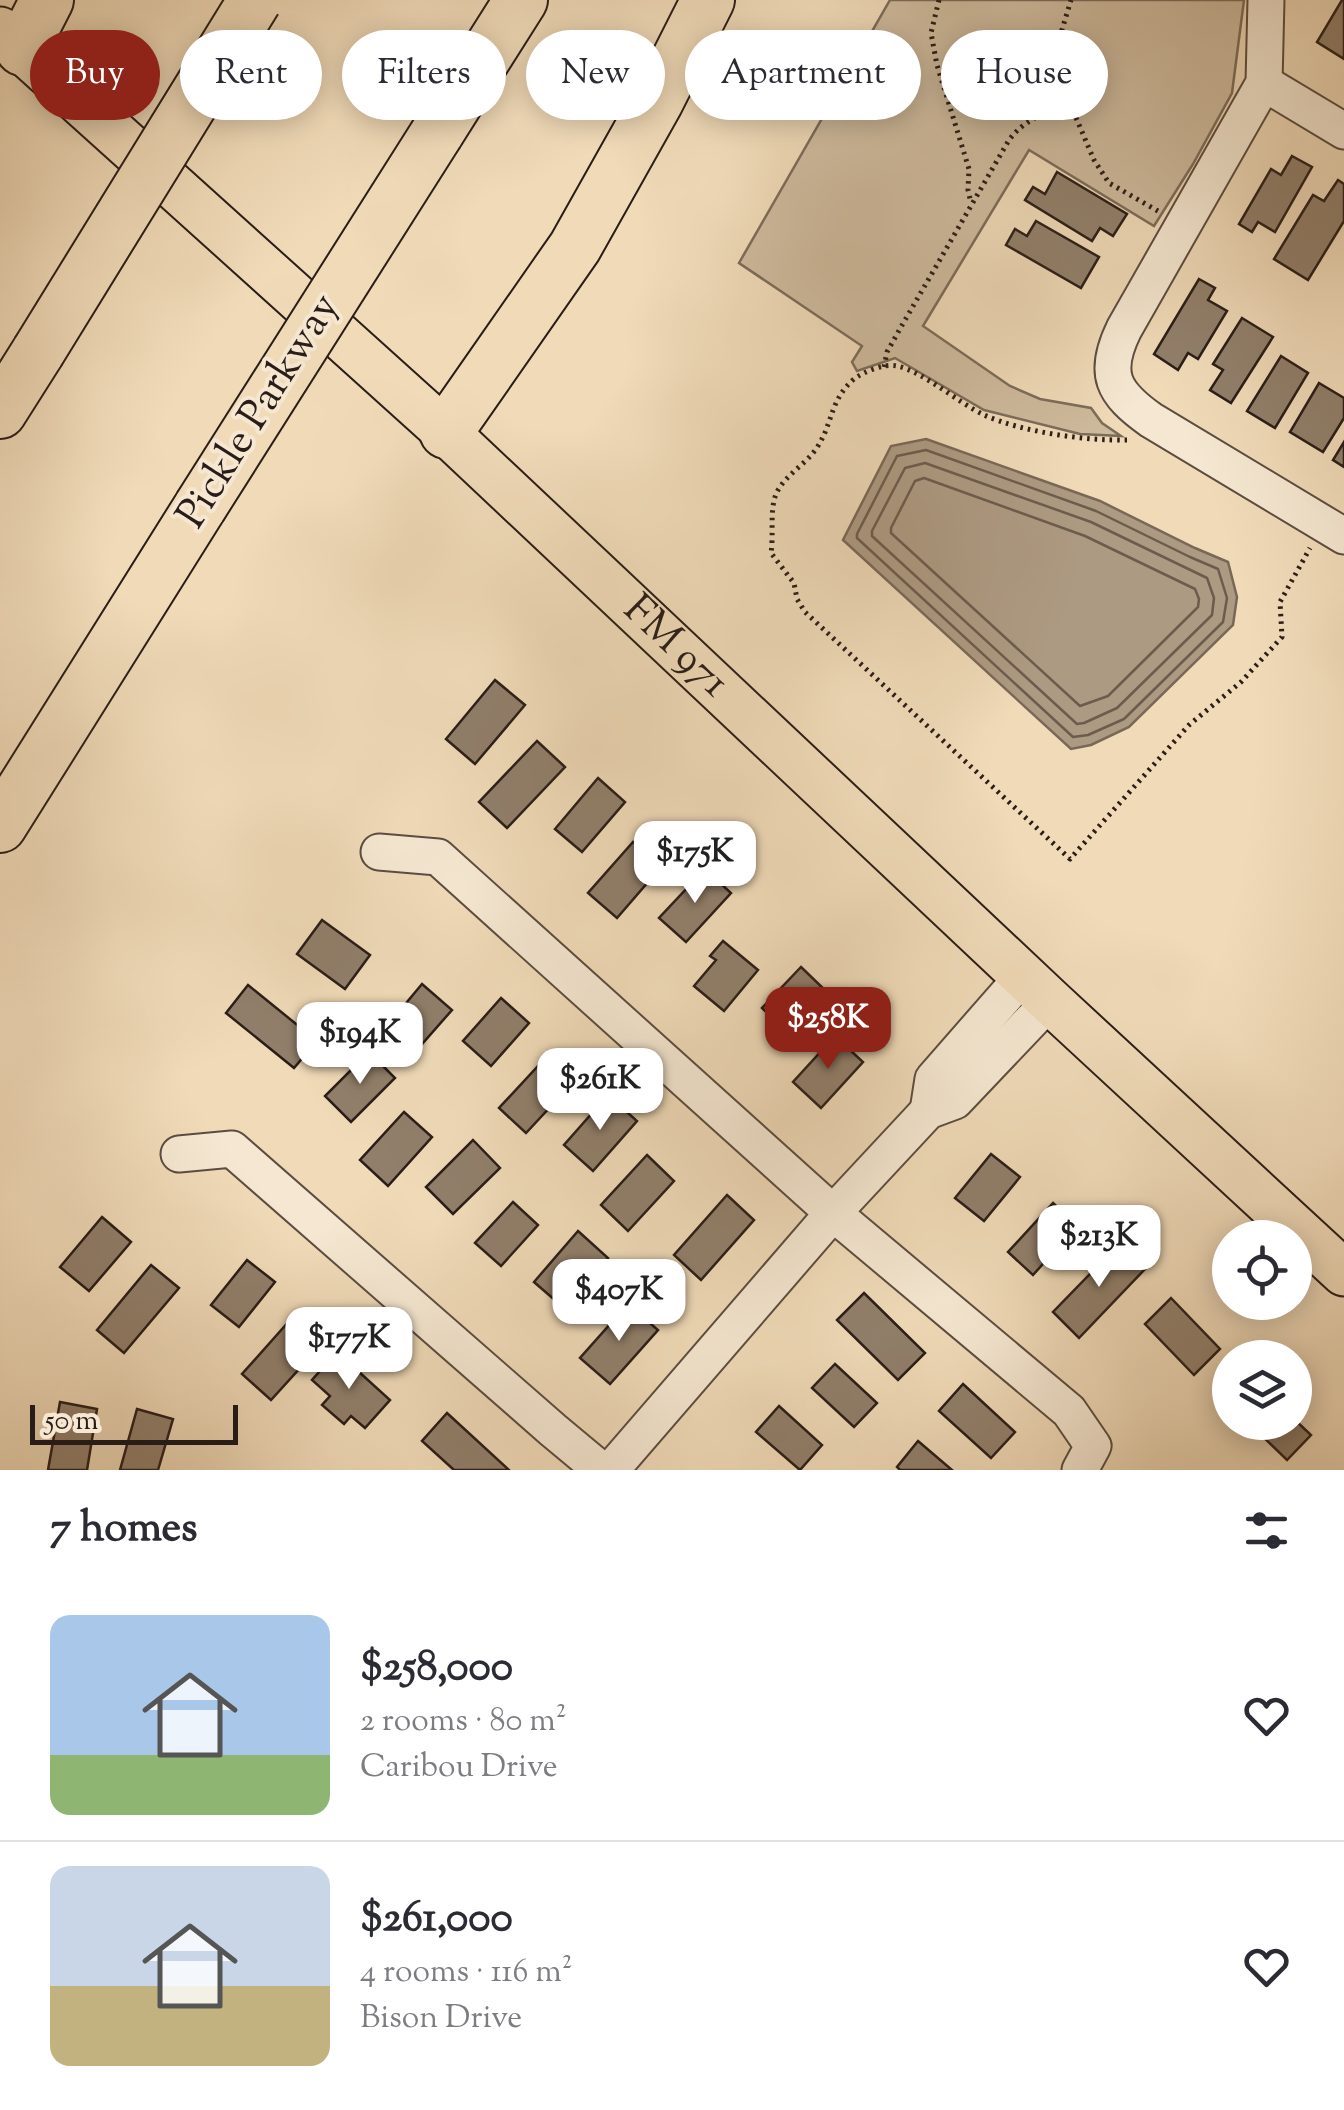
<!DOCTYPE html>
<html lang="en">
<head>
<meta charset="utf-8">
<style>
  body { margin:0; font-family:"Sorts Mill Goudy",serif; background:#f2f2f3; color:#2b2b33; height:100vh; display:flex; flex-direction:column; font-size:38px; white-space:nowrap }
  * { box-sizing:border-box; margin:0 }
  p { font-size:32px; color:#7c7c81 }
  .icon { flex:none; width:55px; height:55px; fill:none; stroke:currentColor; stroke-width:2; stroke-linecap:round; stroke-linejoin:round }
  .map { position:relative; height:1470px; overflow:hidden }
  .panel { display:flex; flex-direction:column; background:#fff; flex:1 }
  .panel>* { flex:none }
  .top-card { position:absolute; left:30px; top:30px; width:1285px; height:90px; display:flex; gap:20px }
  .controls { position:absolute; left:1212px; top:1220px; display:grid; gap:20px }
  .controls a { display:grid; place-items:center; width:100px; height:100px; border-radius:50%; background:#fff; box-shadow:0 5px 25px #0003; font-size:50px }
  .scale { position:absolute; left:30px; bottom:25px; width:208px; box-sizing:border-box; padding-left:10px; border:5px solid #2a1d18; border-top:0; font-size:28px; line-height:35px; white-space:nowrap; color:#2a1d18; -webkit-text-stroke:8px #f5e7d1; paint-order:stroke }
  .price { position:absolute; translate:-50% -85px; padding:0 22px; border-radius:20px; background:#fff; color:#222; font-size:32px; line-height:65px; filter:drop-shadow(0 2px 5px #0008) }
  .price::after { content:''; position:absolute; left:50%; top:60px; width:30px; height:22px; margin-left:-15px; background:inherit; clip-path:polygon(0 0,100% 0,50% 100%) }
  .price.selected { background:#8f2418; color:#fff }
  ul { padding:0; list-style:none }
  li { display:flex; align-items:center; gap:30px; height:250px; padding:0 50px }
  li+li { border-top:2px solid #e1e1e2 }
  li span { display:grid; place-items:center; flex:none; width:280px; height:200px; border-radius:20px; color:#555 }
  li>.icon { margin-inline-start:auto }
  span .icon { width:120px; height:120px; fill:#fffc; stroke-width:1 }
  li b { font-size:42px }
  h2 { display:flex; justify-content:space-between; align-items:center; height:120px; padding:0 50px; font-size:42px }
  .pill { padding:0 35px; border-radius:45px; background:#fff; box-shadow:0 5px 25px #0003; font-size:35px; line-height:90px }
  .pill.selected { background:#8f2418; color:#fff }
  .map>svg:first-child { display:block }
  .green { fill:#ceba9d; stroke:#7c6c5a; stroke-width:2.5 }
  .water { fill:#ad9a82; stroke:#796858; stroke-width:2.5 }
  .lines { fill:none; stroke-linecap:round; stroke-linejoin:round }
  .shore { stroke:#6c5c4d; stroke-width:2.5 }
  .building { fill:#917f6b; stroke:#2a1d18; stroke-width:2.5 }
  .minor-casing { stroke:#5c4c40; stroke-width:39 }
  .major-casing { stroke:#2a1d18; stroke-width:49 }
  .highway-casing { stroke:#2a1d18; stroke-width:56 }
  .path { stroke:#2a1d18; stroke-width:5; stroke-dasharray:2.5 5; stroke-linecap:butt }
  .minor { stroke:#f5e7d1; stroke-width:35 }
  .major { stroke:#f0dab8; stroke-width:45 }
  .highway { stroke:#f0dab8; stroke-width:52 }
  .highway-bridge-casing { stroke:#2a1d18; stroke-width:56; stroke-linecap:butt }
  .highway-bridge { stroke:#f0dab8; stroke-width:52 }
  .labels { text-anchor:middle; dominant-baseline:central; stroke-width:8; stroke-linejoin:round; paint-order:stroke }
  .street-label { font-size:42px; fill:#2a1d18; stroke:#f5e7d1 }
</style>
</head>
<body>
<div class="map">
<svg width="1344" height="1470" viewBox="0 0 1344 1470">
  <rect width="100%" height="100%" fill="#f0dab8"/>
  <filter id="stains"><feTurbulence type="fractalNoise" baseFrequency=".002" numOctaves="4"/><feColorMatrix values="0 0 0 0 .2 0 0 0 0 .09 0 0 0 0 .02 0 0 0 .5 -.17"/></filter>
  <radialGradient id="worn" r=".72"><stop offset=".6" stop-color="#630" stop-opacity="0"/><stop offset="1" stop-color="#630" stop-opacity=".3"/></radialGradient>
  <path class="green" d="M890,0H1244L1232,93L1193,164L1154,226L1029,150L923,326L1010,386L1040,399L1091,408L1102,423L1121,436L1080,434L984,410L895,358L857,371L852,362L862,346L739,263Z"/>
  <path class="water" d="M926,439L1100,501L1195,548L1228,562L1237,597L1233,625L1129,727L1091,745L1071,749L843,540L891,446Z"/>
  <g class="lines">
    <g class="shore">
      <path d="M926,450L1096,511L1190,557L1218,569L1227,598L1223,622L1124,719L1088,735L1073,737L857,538V534L897,456Z"/>
      <path d="M925,463L1091,522L1207,578L1214,598L1212,615L1117,708L1084,723L1077,724L872,536V531L905,468Z"/>
      <path d="M924,478L1085,536L1195,589L1199,599L1198,607L1108,696L1080,706L891,533V528L915,481Z"/>
    </g>
  </g>
  <g class="building">
    <path d="M1342,0H1344V59L1317,42Z"/>
    <path d="M1292,156L1312,167L1275,232L1258,222L1252,232L1239,224L1271,169L1281,175Z"/>
    <path d="M1057,172L1127,214L1113,236L1100,228L1092,241L1025,200L1033,187L1045,194Z"/>
    <path d="M1338,180L1344,184V221L1308,280L1274,259L1313,195L1324,201Z"/>
    <path d="M1036,221L1099,257L1081,288L1006,245L1015,229L1027,236Z"/>
    <path d="M1199,279L1215,288L1208,300L1227,311L1198,359L1188,353L1178,370L1154,354Z"/>
    <path d="M1242,318L1273,337L1231,403L1210,390L1223,370L1213,364Z"/>
    <path d="M1281,356L1308,373L1275,428L1247,411Z"/>
    <path d="M1319,383L1344,398V418L1323,452L1290,432Z"/>
    <path d="M1344,442V467L1333,460Z"/>
    <path d="M495,680L525,705L475,764L446,739Z"/>
    <path d="M537,741L565,767L507,828L479,802Z"/>
    <path d="M598,778L625,802L582,852L555,829Z"/>
    <path d="M633,842L661,867L617,918L588,893Z"/>
    <path d="M705,869L731,893L686,942L659,918Z"/>
    <path d="M322,920L370,955L345,989L297,954Z"/>
    <path d="M723,941L758,970L724,1011L694,986L716,960L710,956Z"/>
    <path d="M801,967L827,992L788,1033L762,1008Z"/>
    <path d="M422,984L452,1010L416,1051L387,1026Z"/>
    <path d="M248,985L317,1041L294,1068L226,1013Z"/>
    <path d="M501,998L529,1023L491,1066L463,1041Z"/>
    <path d="M835,1036L863,1062L821,1108L793,1082Z"/>
    <path d="M369,1052L395,1078L351,1122L325,1096Z"/>
    <path d="M538,1066L565,1091L526,1133L499,1108Z"/>
    <path d="M608,1095L637,1121L593,1171L564,1145Z"/>
    <path d="M404,1112L432,1137L388,1186L360,1160Z"/>
    <path d="M473,1140L500,1168L453,1214L426,1187Z"/>
    <path d="M991,1154L1020,1177L984,1221L955,1198Z"/>
    <path d="M647,1155L674,1181L628,1231L601,1205Z"/>
    <path d="M727,1195L754,1220L701,1280L674,1255Z"/>
    <path d="M513,1202L538,1225L501,1266L475,1243Z"/>
    <path d="M1053,1203L1077,1226L1033,1275L1008,1252Z"/>
    <path d="M102,1217L131,1242L89,1291L60,1267Z"/>
    <path d="M578,1231L608,1258L564,1308L534,1282Z"/>
    <path d="M1120,1243L1146,1268L1079,1338L1053,1312Z"/>
    <path d="M247,1260L275,1282L239,1327L211,1305Z"/>
    <path d="M151,1265L179,1288L124,1353L97,1330Z"/>
    <path d="M864,1293L925,1353L898,1380L837,1320Z"/>
    <path d="M1171,1298L1220,1349L1194,1375L1145,1324Z"/>
    <path d="M628,1304L658,1330L610,1384L580,1358Z"/>
    <path d="M291,1319L320,1346L271,1400L242,1374Z"/>
    <path d="M337,1352L390,1400L365,1428L351,1416L344,1424L322,1405L330,1396L312,1380Z"/>
    <path d="M835,1364L877,1403L854,1427L812,1388Z"/>
    <path d="M963,1384L1015,1432L991,1458L939,1411Z"/>
    <path d="M60,1402L97,1409L87,1470H48Z"/>
    <path d="M779,1406L822,1445L800,1470L756,1432Z"/>
    <path d="M137,1409L173,1419L158,1470H120Z"/>
    <path d="M447,1413L509,1470H454L422,1441Z"/>
    <path d="M1295,1420L1311,1435L1287,1460L1248,1422H1295Z"/>
    <path d="M918,1441L952,1470H900L897,1467Z"/>
  </g>
  <g class="lines">
    <defs>
      <g id="minor">
        <path d="M1266,0L1264,83L1124,329C1102,374 1113,393 1151,420L1344,536"/>
        <path d="M1264,83L1344,131"/>
        <path d="M379,852L438,857L833,1213L1069,1411L1093,1446L1080,1470"/>
        <path d="M928,1111L933,1079L1024,975"/>
        <path d="M179,1154L232,1149L553,1430L601,1470"/>
        <path d="M611,1470L833,1213L928,1111L955,1101L1050,1001"/>
      </g>
      <g id="major">
        <path id="s1" d="M0,30L446,432L1050,1001L1344,1273"/>
      </g>
      <g id="highway">
        <path d="M22,49L47,0"/>
        <path d="M437,133L521,0"/>
        <path d="M0,412L38,352"/>
        <path d="M446,432L575,247L657,101L708,0"/>
        <path d="M0,826L200,507"/>
      </g>
    </defs>
    <use href="#minor" class="minor-casing"/>
    <use href="#major" class="major-casing"/>
    <use href="#highway" class="highway-casing"/>
    <g class="path">
      <path d="M939,0L931,33L937,65L969,169L968,190L971,203"/>
      <path d="M1071,105L1061,33L1071,0"/>
      <path d="M884,367L887,352L901,327L1009,140C1025,119 1046,111 1071,106L1094,160L1109,183L1158,211"/>
      <path d="M1127,440C1086,441 1022,432 984,415C957,402 924,372 897,366C884,363 863,372 854,379C830,400 833,422 818,446C807,464 786,474 777,492C769,508 774,534 771,553L794,583L797,599L805,612L1070,859L1189,725L1241,682L1282,637L1280,602L1310,548"/>
    </g>
    <use href="#minor" class="minor"/>
    <use href="#major" class="major"/>
    <use href="#highway" class="highway"/>
    <defs>
      <g id="highway-bridge">
        <path d="M38,352L255,0"/>
        <path d="M200,507L437,133"/>
      </g>
    </defs>
    <use href="#highway-bridge" class="highway-bridge-casing"/>
    <use href="#highway-bridge" class="highway-bridge"/>
  </g>
  <g class="labels">
    <g class="street-label">
      <text transform="translate(260 412) rotate(-58)">Pickle Parkway</text>
      <text stroke="none"><textPath href="#s1" startOffset="915">FM 971</textPath></text>
    </g>
  </g>
  <rect width="100%" height="100%" filter="url(#stains)"/>
  <rect width="100%" height="100%" fill="url(#worn)"/>
</svg>
<div class="controls">
<a><svg class="icon" aria-label="locate" viewBox="0 0 24 24"><circle cx="12" cy="12" r="6"/><path d="M12 2v4M12 18v4M2 12h4M18 12h4"/></svg></a>
<a><svg class="icon" aria-label="layers" viewBox="0 0 24 24"><path d="M12 4l9 5-9 5-9-5zM3 14l9 5 9-5"/></svg></a>
</div>
<div class="scale">50 m</div>
<b class="price" style="left:695px;top:906px">$175K</b>
<b class="price selected" style="left:828px;top:1072px">$258K</b>
<b class="price" style="left:360px;top:1087px">$194K</b>
<b class="price" style="left:600px;top:1133px">$261K</b>
<b class="price" style="left:1099px;top:1290px">$213K</b>
<b class="price" style="left:619px;top:1344px">$407K</b>
<b class="price" style="left:349px;top:1392px">$177K</b>
<div class="top-card">
<a class="pill selected">Buy</a>
<a class="pill">Rent</a>
<a class="pill">Filters</a>
<a class="pill">New</a>
<a class="pill">Apartment</a>
<a class="pill">House</a>
</div>
</div>
<section class="panel">
<h2>7 homes<svg class="icon" aria-label="filters" viewBox="0 0 24 24"><path d="M4 7h16M4 17h16"/><circle cx="9" cy="7" r="2"/><circle cx="15" cy="17" r="2"/></svg></h2>
<ul>
<li><span style="background:linear-gradient(#a9c7e8 70%,#8fb573 0)"><svg class="icon" aria-label="home" viewBox="0 0 24 24"><path d="M3 11l9-7 9 7M6 9v11h12V9"/></svg></span><div><b>$258,000</b><p>2 rooms · 80 m²</p><p>Caribou Drive</p></div><svg class="icon" aria-label="heart" viewBox="0 0 24 24"><path d="M12 20l-8-8c-3-5 5-10 8-4 3-6 11-1 8 4z"/></svg></li>
<li><span style="background:linear-gradient(#c9d6e8 60%,#c2b280 0)"><svg class="icon" aria-label="home" viewBox="0 0 24 24"><path d="M3 11l9-7 9 7M6 9v11h12V9"/></svg></span><div><b>$261,000</b><p>4 rooms · 116 m²</p><p>Bison Drive</p></div><svg class="icon" aria-label="heart" viewBox="0 0 24 24"><path d="M12 20l-8-8c-3-5 5-10 8-4 3-6 11-1 8 4z"/></svg></li>
</ul>
</section>
</body>
</html>
